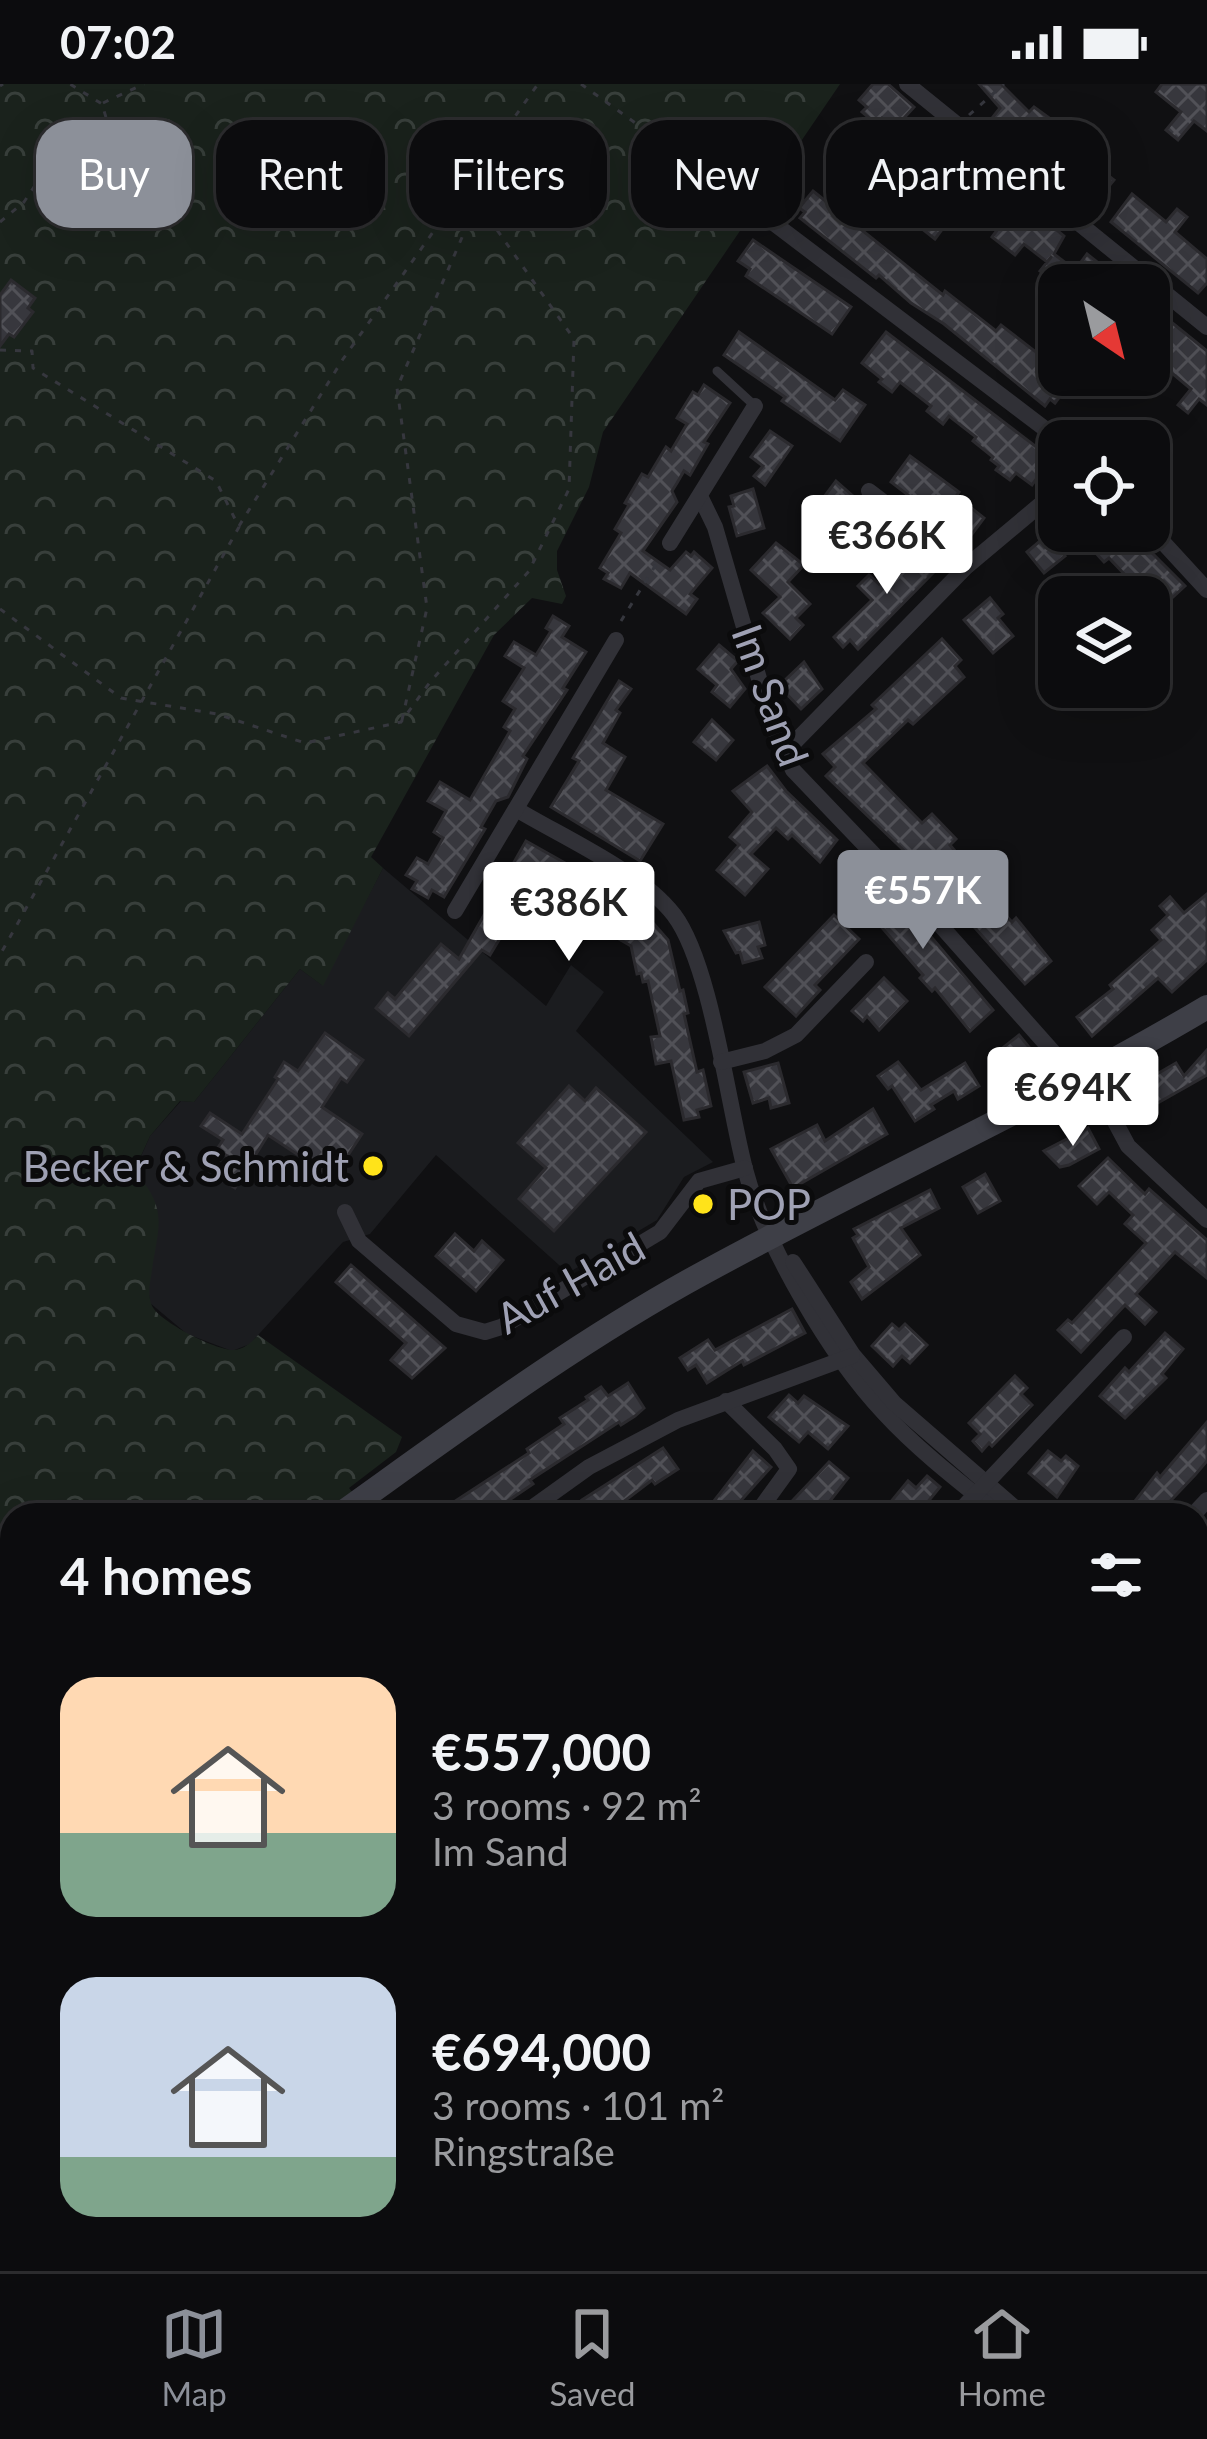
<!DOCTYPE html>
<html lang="en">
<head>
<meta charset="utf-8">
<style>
  body { margin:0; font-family:Lato,sans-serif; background:#151517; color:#f1f3f6; height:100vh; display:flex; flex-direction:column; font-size:45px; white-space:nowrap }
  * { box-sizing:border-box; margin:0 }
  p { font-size:39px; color:#9a9b9e }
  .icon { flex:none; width:66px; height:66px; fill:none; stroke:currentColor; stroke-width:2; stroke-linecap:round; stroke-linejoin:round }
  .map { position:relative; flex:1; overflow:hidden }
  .sheet { position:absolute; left:0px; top:1419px; width:1209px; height:768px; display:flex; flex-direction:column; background:#0c0c0e; border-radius:36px 36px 0 0; box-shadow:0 12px 48px #0002,0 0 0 3px #2c2c2e }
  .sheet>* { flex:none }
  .top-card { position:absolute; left:36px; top:36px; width:1137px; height:108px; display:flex; gap:24px }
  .needle { width:78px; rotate:145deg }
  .fabs { position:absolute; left:1038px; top:180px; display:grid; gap:24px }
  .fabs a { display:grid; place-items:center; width:132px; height:132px; border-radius:24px; background:#0c0c0e; box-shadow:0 12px 48px #0002,0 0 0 3px #2c2c2e; font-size:60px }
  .price { position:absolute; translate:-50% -102px; padding:0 27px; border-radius:12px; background:#fff; color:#222; font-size:39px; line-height:78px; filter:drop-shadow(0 3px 6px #0008) }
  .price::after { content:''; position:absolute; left:50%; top:72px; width:36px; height:27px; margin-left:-18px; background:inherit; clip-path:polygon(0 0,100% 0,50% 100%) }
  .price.selected { background:#8c9099; color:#fff }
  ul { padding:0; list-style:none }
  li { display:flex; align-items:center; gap:36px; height:300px; padding:0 60px }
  li span { display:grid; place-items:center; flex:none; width:336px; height:240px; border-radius:36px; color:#555 }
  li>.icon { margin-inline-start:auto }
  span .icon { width:144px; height:144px; fill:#fffc; stroke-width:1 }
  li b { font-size:51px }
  h2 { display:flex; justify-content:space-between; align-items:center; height:144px; padding:0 60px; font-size:51px }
  .chip { padding:0 42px; border-radius:36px; background:#0c0c0e; box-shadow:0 12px 48px #0002,0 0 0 3px #2c2c2e; font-size:42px; line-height:108px }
  .chip.selected { background:#8c9099; color:#fff }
  .status { display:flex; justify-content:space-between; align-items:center; height:84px; padding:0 60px; background:#0c0c0e; direction:ltr }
  .status svg { height:33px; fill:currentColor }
  .tab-bar { display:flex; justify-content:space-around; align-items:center; height:168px; border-top:3px solid #2c2c2e; background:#0c0c0e; font-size:33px; color:#9a9b9e }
  .tab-bar a { display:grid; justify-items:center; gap:6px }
  .tab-bar .selected { color:#8c9099 }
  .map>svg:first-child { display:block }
  .built { fill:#1b1c1f }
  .grass { fill:url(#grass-dots) }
  .forest { fill:url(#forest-crowns) }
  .building { fill:url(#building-cross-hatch); stroke:#2b2a2e; stroke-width:3 }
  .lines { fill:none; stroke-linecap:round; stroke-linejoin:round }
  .path { stroke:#36373e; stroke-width:3; stroke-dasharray:6 9; stroke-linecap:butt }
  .lane { stroke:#313137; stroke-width:9 }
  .street { stroke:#313137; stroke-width:16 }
  .secondary { stroke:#3e3f47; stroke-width:24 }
  .poi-dot { fill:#ffe31a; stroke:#0b0b0c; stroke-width:4.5 }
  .labels { text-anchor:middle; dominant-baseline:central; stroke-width:10; stroke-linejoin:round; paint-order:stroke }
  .street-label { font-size:42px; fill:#9fa1b4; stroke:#0b0b0c }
  .poi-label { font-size:42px; fill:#9fa1b4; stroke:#0b0b0c; text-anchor:end }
</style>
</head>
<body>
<div class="status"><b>07:02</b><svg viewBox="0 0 49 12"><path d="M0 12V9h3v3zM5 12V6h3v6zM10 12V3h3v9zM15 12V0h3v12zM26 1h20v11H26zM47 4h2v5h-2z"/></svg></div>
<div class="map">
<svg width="1207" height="2187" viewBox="0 0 1207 2187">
  <defs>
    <pattern id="grass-dots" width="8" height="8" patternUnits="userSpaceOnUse" patternTransform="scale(3)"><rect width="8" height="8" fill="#1a221c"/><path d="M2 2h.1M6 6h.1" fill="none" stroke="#383f3b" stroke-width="1.8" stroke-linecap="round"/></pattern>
    <pattern id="forest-crowns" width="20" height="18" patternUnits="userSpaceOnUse" patternTransform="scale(3)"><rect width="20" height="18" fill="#1a221c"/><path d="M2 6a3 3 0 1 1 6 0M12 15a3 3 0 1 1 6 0" fill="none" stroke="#383f3b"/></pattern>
    <pattern id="building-cross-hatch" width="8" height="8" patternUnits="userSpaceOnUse" patternTransform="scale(3)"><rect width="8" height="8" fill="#37373d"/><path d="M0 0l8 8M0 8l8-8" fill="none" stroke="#515157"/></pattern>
  </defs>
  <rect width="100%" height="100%" fill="#101012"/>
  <g class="built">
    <path d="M383,784L546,922L571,881L604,908L576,947L713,1078L684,1093L657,1136L568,1189L436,1071L370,1150L343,1158L250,1260L232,1267L187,1250L150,1219L134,1088L150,1052L181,1017L194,1018L300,885L322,901Z"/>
    <path d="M0,1785L12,1795V1926L0,1917Z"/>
  </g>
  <path class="grass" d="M0,1490L12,1499V1642L0,1651Z"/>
  <g class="forest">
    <path d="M0,0H840L603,348L589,403L557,467V486L566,512L562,520L532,514L494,551L371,773L383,784L323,902L300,885L194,1018L180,1017L150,1052L134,1087C171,1127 157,1144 151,1193C149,1202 148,1213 152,1222C160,1238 217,1267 234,1266C245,1265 252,1258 258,1251L402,1353L396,1368L349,1404L369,1431H12V1499L0,1490Z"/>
    <path d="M1207,1651V2187H180L176,2175H1197V1655Z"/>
    <path d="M0,2144L12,2154V2175H131L141,2187H0Z"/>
  </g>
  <g class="building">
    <path d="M873,0H888L914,23L894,45L882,34L876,40L862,28L867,23L859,16Z"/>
    <path d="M979,0H1001L1029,28L1034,23L1081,57L1074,65L1114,96L1092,123L989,38L1000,24Z"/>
    <path d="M1162,0H1207V47L1194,37L1178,56L1166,46L1181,28L1156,8Z"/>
    <path d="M937,51L974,80L963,95L992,119L1006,103L1064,152L1054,170L1075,186L1087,170L1115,192L1108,201H1057L1040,187L1052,172L1047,178L1024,160L1015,171L992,153L998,145L962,118L935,155L921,144L953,104L918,75Z"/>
    <path d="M813,107L943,211L945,207L996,247L1001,241L1059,286V291H1076L1085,298L1073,313L1064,307L1055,319L1050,315L1045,322L944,240L911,219L879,191L876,194L800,134L805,128L799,124Z"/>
    <path d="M1132,110L1166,138L1177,125L1187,133L1175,148L1207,175V199L1198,209L1111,138Z"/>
    <path d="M753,156L851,223L832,250L746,192L750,185L738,177Z"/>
    <path d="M11,196L35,214L28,224L33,228L14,253L9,250L0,262V211Z"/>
    <path d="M1149,220L1207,267V321L1199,315L1188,329L1178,321L1191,305L1149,270Z"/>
    <path d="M739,248L835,316L843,306L865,321L840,357L782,317L785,313L724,271Z"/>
    <path d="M886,248L1052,375L1050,377L1059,384L1049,397L1040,390L1032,401L1016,389L1010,396L996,386L999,382L991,376L993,373L973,357L976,353L949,332L943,340L927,327L931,322L900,298L892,308L879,298L882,295L862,279Z"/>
    <path d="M704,301L730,319L704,358L708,360L690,391L684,387L677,399L672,407L677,418L643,467L670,486L686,468L691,472L694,468L712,484L690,510L697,515L686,530L630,489L621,504L604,495L608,489L600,484L621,449L615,445L629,421L625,419L642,390L648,393L666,363L671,367L687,340L677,334L693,308L698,311Z"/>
    <path d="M770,347L792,362L765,401L754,392L763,382L751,373Z"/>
    <path d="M910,372L959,408L956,412L984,434L969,454L926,417L922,422L891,398Z"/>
    <path d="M836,397L888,443L862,470L815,425Z"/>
    <path d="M753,405L764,444L737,452L729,423L734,422L731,412Z"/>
    <path d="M1089,447H1130L1185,502L1161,524L1151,513H1105L1127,493L1109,474L1104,478L1094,467L1102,461Z"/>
    <path d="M1047,451L1065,472L1044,489L1027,468Z"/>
    <path d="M776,459L804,481L788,498L810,520L796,534L803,541L790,555L763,529L780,513L751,486Z"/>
    <path d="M920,463L937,480L934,488L858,565L850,556L843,563L834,553L872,516L858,502L869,491L879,500Z"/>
    <path d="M990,514L1003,530L998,534L1013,552L993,569L964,536Z"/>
    <path d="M553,532L569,542L562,553L586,568L563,604L567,606L523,672L527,675L508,713L496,717L481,743L485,745L444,813L432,806L428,814L412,805L417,797L406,791L417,774L428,780L443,754L434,748L446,727L428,717L440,698L470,716L510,647L504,643L515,625L503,617L524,584L505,572L514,558L536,571L551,547L546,544Z"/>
    <path d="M942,555L961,576L955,582L964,593L913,640L908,636L863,679L922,739L932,730L956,755L950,761L980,797L977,800L1012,838L1016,834L1051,877L1025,900L919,781L826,692L835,683L823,670L876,625L872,621Z"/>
    <path d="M719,561L738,577L731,585L745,605L730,623L712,608L717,601L698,585Z"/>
    <path d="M804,578L822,605L801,625L782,605L787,600L784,597Z"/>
    <path d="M619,597L631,605L616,626L620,629L603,659L625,673L606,706L663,740L640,777L551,723L579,677L573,674Z"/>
    <path d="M712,636L733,656L716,676L694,658Z"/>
    <path d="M767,682L786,707L837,756L820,778L792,751L788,755L776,744L751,770L768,785L745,811L717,786L739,761L730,753L752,728L733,707Z"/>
    <path d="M526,757L606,802L603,807L646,831L668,856L680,907L683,906L688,929L684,930L697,988L703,986L711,1022L697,1026L699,1033L684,1036L671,977L656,980L651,953L660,952L648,897L643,898L641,889L637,890L631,862L586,836L592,825L568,811L572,805L542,787L521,820L531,826L515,852L505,846L490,871L482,866L409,952L376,924L388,909L395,915L441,860L459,875Z"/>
    <path d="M872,789L906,823L993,926L970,947L935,904L932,907L920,894L923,891L851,808Z"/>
    <path d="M1207,810V876L1172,908L1158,894L1092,952L1077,933L1113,905L1110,901L1161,856L1152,846L1168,831L1160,822L1170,813L1184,829Z"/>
    <path d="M834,831L859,855L815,901L820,906L796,932L765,903Z"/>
    <path d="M759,838L765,861L758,863L762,874L743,879L740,868L736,869L724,847Z"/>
    <path d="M884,894L907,917L879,946L867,932L863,937L852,927Z"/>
    <path d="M325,949L363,976L347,998L341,994L322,1023L362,1050L333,1094L268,1051L235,1104L218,1094L230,1074L217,1065L223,1056L201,1042L210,1029L242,1050L278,995L275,993L284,978L298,987Z"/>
    <path d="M1019,951L1038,974L1014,993L991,973Z"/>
    <path d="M1207,966V991L1140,1029L1135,1021L1132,1023L1124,1009L1176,979L1184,992Z"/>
    <path d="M898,978L921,1006L965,979L979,1002L958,1015L954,1007L931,1021L934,1025L915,1037L892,1002L888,1005L878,992Z"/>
    <path d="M778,979L789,1019L771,1024L769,1014L753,1019L744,988Z"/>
    <path d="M569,1002L585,1017L596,1004L646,1048L554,1147L519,1115L546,1084L518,1059Z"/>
    <path d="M873,1025L887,1050L793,1104L771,1065L817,1041L825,1057Z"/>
    <path d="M1088,1044L1099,1065L1069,1081L1060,1083L1044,1067Z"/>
    <path d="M1108,1074L1145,1110L1149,1105L1207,1156V1194L1175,1168L1136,1210L1156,1228L1145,1240L1125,1221L1081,1268L1058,1246L1068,1236L1072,1239L1146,1159L1125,1140L1133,1131L1109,1108L1097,1120L1079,1102Z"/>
    <path d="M985,1090L1000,1117L978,1129L963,1103Z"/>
    <path d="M930,1106L939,1124L901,1144L920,1171L862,1215L851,1198L869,1183L853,1154L858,1151L854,1145Z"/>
    <path d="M455,1150L474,1167L482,1157L503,1176L476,1207L436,1172Z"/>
    <path d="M351,1181L445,1264L412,1294L391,1276L406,1259L336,1198Z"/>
    <path d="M792,1225L805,1249L744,1281L742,1277L707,1299L696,1281L688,1286L680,1274L708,1256L715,1266Z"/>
    <path d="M892,1240L899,1246L905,1240L927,1261L910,1279L902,1272L893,1282L872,1262Z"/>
    <path d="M1165,1249L1183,1265L1162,1290L1166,1294L1125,1334L1100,1312L1125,1284L1129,1288Z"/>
    <path d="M1015,1292L1027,1304L1021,1310L1032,1321L992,1362L989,1359L982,1367L973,1357L980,1350L969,1339Z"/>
    <path d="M628,1299L644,1324L635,1332L621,1341L619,1338L530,1396L533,1400L487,1431H434L529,1369L527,1365L564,1340L560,1334L588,1316L586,1313L601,1303L608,1312Z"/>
    <path d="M789,1311L798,1319L804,1312L848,1342L828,1365L808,1348L799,1358L769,1333Z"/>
    <path d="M1207,1338V1377L1195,1391L1157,1431H1124L1157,1389L1160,1393Z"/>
    <path d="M663,1364L678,1385L655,1400L652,1396L606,1431H592L582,1416Z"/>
    <path d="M753,1367L771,1383L728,1431H703Z"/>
    <path d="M1048,1367L1061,1377L1066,1372L1078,1382L1057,1413L1029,1389Z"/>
    <path d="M829,1378L848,1394L819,1431H779Z"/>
    <path d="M927,1392L940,1403L917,1431H880L908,1397L916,1404Z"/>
  </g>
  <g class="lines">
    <g class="path">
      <path d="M581,0L750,121"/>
      <path d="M0,2L3,0"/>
      <path d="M103,19L144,0"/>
      <path d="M969,31L1004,0"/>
      <path d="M56,37L67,58L48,73L43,89L52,103L85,88L110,47L102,20L70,0"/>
      <path d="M0,138L24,118L42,91"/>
      <path d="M0,266L32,267L33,284L216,397L239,443L0,871"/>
      <path d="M239,442L343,275L538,0"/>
      <path d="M0,525L121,614L217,630L305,659L401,638L430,598L529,487L569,405L574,255L466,102"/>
      <path d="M621,537L660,474"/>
      <path d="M402,636L427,524L397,304L476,121"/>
      <path d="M0,1538L12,1550"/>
      <path d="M1197,1884L1207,1885"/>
      <path d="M1197,1915L1207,1911"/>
      <path d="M0,2130L12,2129"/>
      <path d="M823,2175L830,2187"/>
      <path d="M295,2187L306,2175"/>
    </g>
    <path class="lane" d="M717,287L755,322"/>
    <g class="street">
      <path d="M907,0L1207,243"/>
      <path d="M763,131L1061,357"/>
      <path d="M869,407L967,482"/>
      <path d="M700,412L715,443L773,643L793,686L925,824L1078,996"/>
      <path d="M1149,443L1207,506"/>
      <path d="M670,459L755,322"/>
      <path d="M784,669L967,482L1059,405"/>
      <path d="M516,725C564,754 640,787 674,831C711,880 728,1021 745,1085C765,1161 830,1272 884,1329C919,1367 961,1399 1001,1431"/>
      <path d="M455,827L616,556"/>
      <path d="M721,978L765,967L796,951L866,878"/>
      <path d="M1089,989L1128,1062L1207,1136"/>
      <path d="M345,1128L359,1157L456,1240L485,1248L501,1243L660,1148L699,1097L745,1084"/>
      <path d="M793,1178L853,1271L894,1319L1023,1431"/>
      <path d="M726,1317L775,1365L789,1385L760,1425"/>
      <path d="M522,1431L589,1383L678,1336L852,1272"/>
      <path d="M956,1431L1124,1253"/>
      <path d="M1193,1431L1207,1416"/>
    </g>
    <g class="secondary">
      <path d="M339,1431C458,1346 576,1258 705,1188C871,1097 1044,1020 1207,923"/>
      <path d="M0,1673L12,1665"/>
    </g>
  </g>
  <g class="poi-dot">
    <circle cx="373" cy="1082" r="12"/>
    <circle cx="703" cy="1120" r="12"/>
  </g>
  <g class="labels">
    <g class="street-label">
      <text transform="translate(771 611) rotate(70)">Im Sand</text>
      <text transform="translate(570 1198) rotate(-29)">Auf Haid</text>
    </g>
    <g class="poi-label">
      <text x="349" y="1082">Becker &amp; Schmidt</text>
      <text x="727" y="1120" text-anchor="start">POP</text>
    </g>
  </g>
</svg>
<div class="fabs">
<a><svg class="needle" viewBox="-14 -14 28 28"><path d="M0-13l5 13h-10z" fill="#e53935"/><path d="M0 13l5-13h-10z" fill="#9a9b9e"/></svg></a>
<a><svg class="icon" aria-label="locate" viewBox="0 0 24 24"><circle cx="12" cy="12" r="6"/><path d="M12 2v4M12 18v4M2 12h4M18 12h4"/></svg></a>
<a><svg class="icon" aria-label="layers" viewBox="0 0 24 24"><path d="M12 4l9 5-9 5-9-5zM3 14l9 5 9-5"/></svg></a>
</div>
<b class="price" style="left:887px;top:513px">€366K</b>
<b class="price selected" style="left:923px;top:868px">€557K</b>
<b class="price" style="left:569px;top:880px">€386K</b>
<b class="price" style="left:1073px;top:1065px">€694K</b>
<div class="top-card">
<a class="chip selected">Buy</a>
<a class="chip">Rent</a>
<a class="chip">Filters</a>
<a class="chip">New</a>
<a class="chip">Apartment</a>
</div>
<section class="sheet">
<h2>4 homes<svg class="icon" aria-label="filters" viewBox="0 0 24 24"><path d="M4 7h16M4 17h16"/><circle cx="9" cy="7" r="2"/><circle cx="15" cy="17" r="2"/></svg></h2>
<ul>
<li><span style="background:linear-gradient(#ffd9b3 65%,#7fa58c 0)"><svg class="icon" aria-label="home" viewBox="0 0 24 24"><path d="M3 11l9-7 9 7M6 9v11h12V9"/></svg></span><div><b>€557,000</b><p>3 rooms · 92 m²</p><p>Im Sand</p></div></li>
<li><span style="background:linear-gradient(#c9d6e8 75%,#7fa58c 0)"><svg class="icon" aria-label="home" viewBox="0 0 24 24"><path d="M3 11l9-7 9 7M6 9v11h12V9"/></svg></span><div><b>€694,000</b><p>3 rooms · 101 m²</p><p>Ringstraße</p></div></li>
</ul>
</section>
</div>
<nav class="tab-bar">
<a class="selected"><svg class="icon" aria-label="map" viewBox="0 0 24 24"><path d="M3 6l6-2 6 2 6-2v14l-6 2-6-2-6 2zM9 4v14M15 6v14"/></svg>Map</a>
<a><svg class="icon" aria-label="saved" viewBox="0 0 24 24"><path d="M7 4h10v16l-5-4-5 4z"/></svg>Saved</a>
<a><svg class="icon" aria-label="home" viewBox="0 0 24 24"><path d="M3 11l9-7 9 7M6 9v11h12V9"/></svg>Home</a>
</nav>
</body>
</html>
